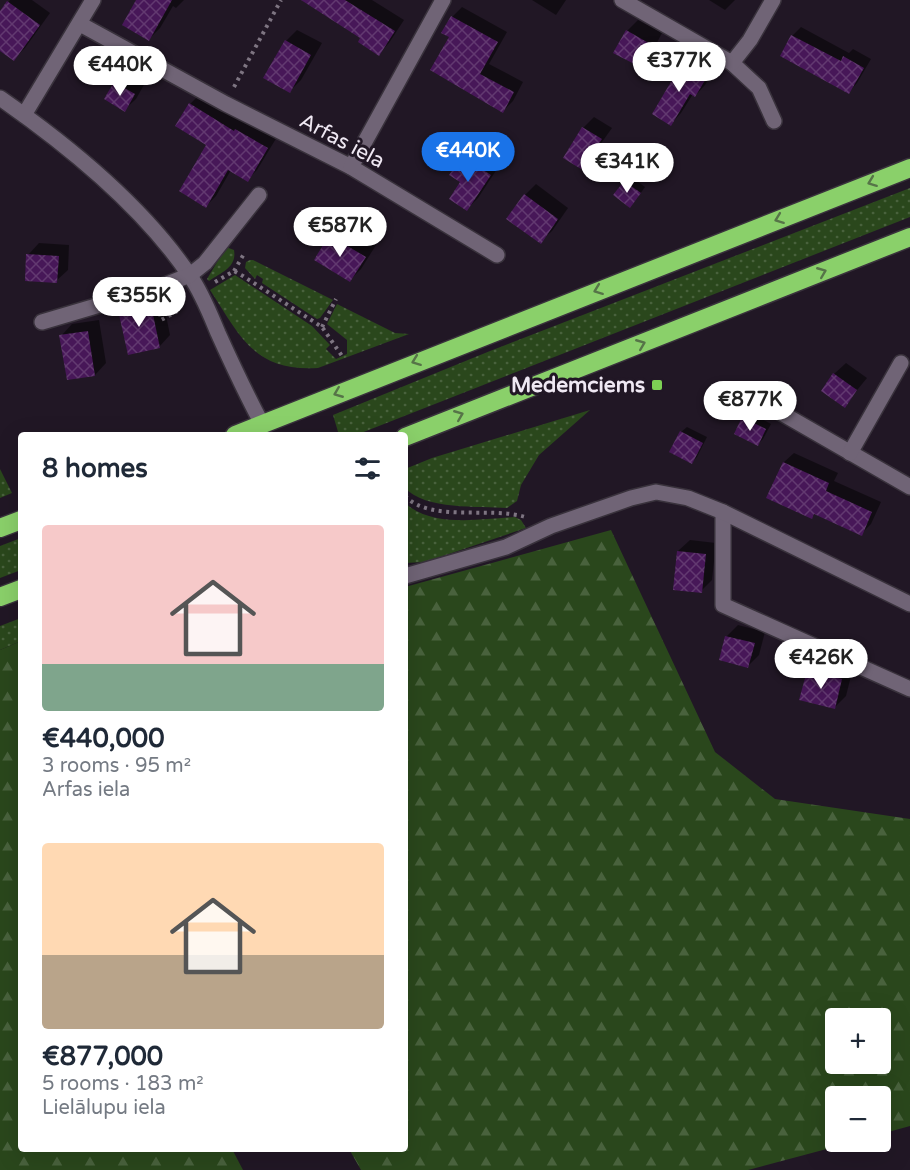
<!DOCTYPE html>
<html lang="en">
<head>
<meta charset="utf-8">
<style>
  body { margin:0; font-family:"Varela Round",sans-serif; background:#f2f2f3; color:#1f2937; height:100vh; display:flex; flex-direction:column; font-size:22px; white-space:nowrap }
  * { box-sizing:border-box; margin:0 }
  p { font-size:20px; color:#747a83 }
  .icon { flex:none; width:33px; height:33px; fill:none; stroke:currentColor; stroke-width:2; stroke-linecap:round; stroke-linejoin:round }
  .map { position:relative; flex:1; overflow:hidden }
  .side { position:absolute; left:18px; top:432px; width:390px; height:720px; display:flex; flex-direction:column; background:#fff; border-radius:6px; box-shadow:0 6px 24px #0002 }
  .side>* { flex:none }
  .buttons { position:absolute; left:825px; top:1008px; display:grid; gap:12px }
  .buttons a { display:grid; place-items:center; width:66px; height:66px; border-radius:6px; background:#fff; box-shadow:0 6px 24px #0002; font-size:30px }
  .price { position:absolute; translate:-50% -51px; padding:0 14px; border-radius:21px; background:#fff; color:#222; font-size:20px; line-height:39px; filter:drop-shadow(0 2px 3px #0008) }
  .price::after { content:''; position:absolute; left:50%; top:36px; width:18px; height:14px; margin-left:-9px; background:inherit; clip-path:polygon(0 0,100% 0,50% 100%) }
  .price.selected { background:#1a73e8; color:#fff }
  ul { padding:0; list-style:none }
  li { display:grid; align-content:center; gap:12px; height:318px; padding:0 24px }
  li span { display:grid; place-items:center; height:186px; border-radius:6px; color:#555 }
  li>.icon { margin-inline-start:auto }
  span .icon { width:108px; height:108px; fill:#fffc; stroke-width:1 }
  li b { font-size:26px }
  h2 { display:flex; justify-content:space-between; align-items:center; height:72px; padding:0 24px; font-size:26px }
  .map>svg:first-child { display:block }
  .grass { fill:url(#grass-dots) }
  .forest { fill:url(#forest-firs); fill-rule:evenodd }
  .shadow { fill:#0007 }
  .building { fill:url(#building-cross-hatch) }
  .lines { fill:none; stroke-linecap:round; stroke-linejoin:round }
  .minor-casing { stroke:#39323c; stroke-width:18 }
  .highway-casing { stroke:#39323c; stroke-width:21 }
  .path { stroke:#7e7582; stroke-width:4; stroke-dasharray:3 4.5; stroke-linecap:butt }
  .minor { stroke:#706476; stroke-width:15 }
  .highway { stroke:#8ad06a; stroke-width:18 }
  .oneway { stroke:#567448 }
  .poi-dot { fill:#7dd154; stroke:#211725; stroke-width:2 }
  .labels { text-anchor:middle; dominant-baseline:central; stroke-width:6; stroke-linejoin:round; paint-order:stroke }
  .street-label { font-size:21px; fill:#efe8f3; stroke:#211725 }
  .poi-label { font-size:21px; font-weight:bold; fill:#efe8f3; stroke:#211725; text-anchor:end }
</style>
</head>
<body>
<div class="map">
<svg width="910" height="1170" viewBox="0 0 910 1170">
  <defs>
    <pattern id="grass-dots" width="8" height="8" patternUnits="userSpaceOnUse" patternTransform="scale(1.5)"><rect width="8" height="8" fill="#2a471c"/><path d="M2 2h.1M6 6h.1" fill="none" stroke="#49623d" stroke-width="1.8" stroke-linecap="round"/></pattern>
    <pattern id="forest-firs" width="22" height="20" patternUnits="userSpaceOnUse" patternTransform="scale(1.5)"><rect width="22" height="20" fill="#2a471c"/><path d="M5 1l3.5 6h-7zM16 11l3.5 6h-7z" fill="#49623d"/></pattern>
    <pattern id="building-cross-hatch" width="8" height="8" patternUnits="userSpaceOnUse" patternTransform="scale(1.5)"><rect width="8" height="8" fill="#471758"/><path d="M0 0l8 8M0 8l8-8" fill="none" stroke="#623970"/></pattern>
  </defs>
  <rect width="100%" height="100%" fill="#211725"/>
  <g class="grass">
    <path d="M910,188V217L356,435H339L333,415L490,351Z"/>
    <path d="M226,247L234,250C237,267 222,272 209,281L207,279Z"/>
    <path d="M250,260H253L333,300L320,318L317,319L262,283L263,279L257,275L255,279L245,268L246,262Z"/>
    <path d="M235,275L312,326L330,345L326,349L336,359L347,354V340L327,324L337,304L395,333L409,334L318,368C254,372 240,336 210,290Z"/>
    <path d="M590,410L539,455L521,485L517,501L507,508C479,506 425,510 405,488V469L432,458Z"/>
    <path d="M0,469L12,493L0,498Z"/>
    <path d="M405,503C432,528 481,519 515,517L521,520L526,528L425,562L405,563Z"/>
    <path d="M21,538V570L0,578V546Z"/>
    <path d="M21,618V641L0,650V626Z"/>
  </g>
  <g class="forest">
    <path d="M611,530L715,752L775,799L910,819V1126L881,1134L880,1096H836V1142H853L748,1170H361L349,1149H405V587ZM836,1018H880V1064H836Z"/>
    <path d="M21,641V1149H232L243,1170H0V650Z"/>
  </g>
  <g class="shadow">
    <path d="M10,0H32L50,13L25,48L14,59L0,49V13Z"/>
    <path d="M137,0H184L176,8L173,6L160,28L149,39Z"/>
    <path d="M311,0H372L404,20L389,43L379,54L362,38Z"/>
    <path d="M532,0H566L556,15Z"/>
    <path d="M709,0H735L725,10Z"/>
    <path d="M462,7L507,32L489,64L523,82L513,101L503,111L451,37L452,17Z"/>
    <path d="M638,20L662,33L651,54L640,65L627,31Z"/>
    <path d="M801,27L849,53L853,49L871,59L857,83L849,92L792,36Z"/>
    <path d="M297,30L322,43L301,80L290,91L286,41Z"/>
    <path d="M694,53L716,67L705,85L695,96L693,94L681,113L671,124L654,113L683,64Z"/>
    <path d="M127,72L145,83L136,99L124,110L115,83Z"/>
    <path d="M200,94L277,137L257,170L247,180L231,170L216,196L206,206L208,144L190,104Z"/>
    <path d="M594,117L612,128L592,156L581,167L583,128Z"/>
    <path d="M474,146L501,163L478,198L467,209L462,182L451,174L463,157Z"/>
    <path d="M630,176L645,187L635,201L615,195Z"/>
    <path d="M536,184L568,208L552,231L540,242L525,195Z"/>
    <path d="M342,225L376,245L361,269L350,280L316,260L331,236Z"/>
    <path d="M39,243L69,245L68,270L56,281L28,255Z"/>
    <path d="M161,290L170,335L159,347L120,310L131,299Z"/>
    <path d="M99,320L106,363L95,375L61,336L72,324Z"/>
    <path d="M846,363L867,378L844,406L823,391L834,374Z"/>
    <path d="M749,412L771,424L763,439L758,444L743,418Z"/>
    <path d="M687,427L707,437L697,457L692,462L681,432Z"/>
    <path d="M794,453L838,473L834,481L881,502L871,524L861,534L816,513L812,517L768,497L784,462Z"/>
    <path d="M690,540L716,543L712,580L701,591L678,551Z"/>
    <path d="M738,625L765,632L759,655L748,666L727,636Z"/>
    <path d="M819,660L853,668L846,696L835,707L808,671Z"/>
  </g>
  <g class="building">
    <path d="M136,0H172L149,41L122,25Z"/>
    <path d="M301,0H345L395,31L379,56L358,42L360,38Z"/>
    <path d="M7,1L40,25L14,61L0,51V11Z"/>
    <path d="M451,16L498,42L480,74L514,92L503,113L430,70L449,37L441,33Z"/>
    <path d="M626,30L652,45L640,67L613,53Z"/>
    <path d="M791,35L841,61L843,56L864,68L849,94L780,56Z"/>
    <path d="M285,40L311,55L290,93L263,78Z"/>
    <path d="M682,63L707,77L695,97L690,94L671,126L652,114Z"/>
    <path d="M114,82L135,94L125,112L104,99Z"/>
    <path d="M189,103L234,131L235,129L268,148L248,182L228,170L206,208L179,191L206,145L175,126Z"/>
    <path d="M582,127L602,139L581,169L563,158Z"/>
    <path d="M462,156L491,175L467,211L449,199L460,182L449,175Z"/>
    <path d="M624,181L641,193L630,208L613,195Z"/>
    <path d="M524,194L558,219L541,244L506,219Z"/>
    <path d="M329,235L366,257L350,282L314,260Z"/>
    <path d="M26,254L59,256L57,283L25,281Z"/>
    <path d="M150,300L160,348L128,355L118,310Z"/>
    <path d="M88,331L95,376L67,380L59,335Z"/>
    <path d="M833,373L857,390L845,408L821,391Z"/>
    <path d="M742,417L766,429L758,446L734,434Z"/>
    <path d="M680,431L703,443L692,464L669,452Z"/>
    <path d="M783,462L829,483L826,491L872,512L862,536L814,514L812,519L766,498Z"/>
    <path d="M677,551L706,554L702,593L673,590Z"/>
    <path d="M725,636L755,643L748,668L719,660Z"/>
    <path d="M807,671L842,679L835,709L799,700Z"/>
  </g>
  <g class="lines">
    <defs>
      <g id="minor">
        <path d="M622,0L732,63L759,88L774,121"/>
        <path d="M80,24L226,104L351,167L497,255"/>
        <path d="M732,63L750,40L773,0"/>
        <path d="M0,98C69,146 143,206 190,276C202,293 210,314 218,333C232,364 246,394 262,424"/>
        <path d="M24,115L93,0"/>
        <path d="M351,167L443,0"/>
        <path d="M42,322L157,288L190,275L205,263L259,195"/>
        <path d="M757,399L910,487"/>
        <path d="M850,453L901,363"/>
        <path d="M723,512V605L910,689"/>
        <path d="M405,576L506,547L551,526L631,498L656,492L688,498L723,512L910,604"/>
      </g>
      <g id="highway">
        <path d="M235,435L910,168"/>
        <path d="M405,437L910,237"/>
        <path d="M0,528L21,520"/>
        <path d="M0,597L21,589"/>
      </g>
    </defs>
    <use href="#minor" class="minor-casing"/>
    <use href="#highway" class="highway-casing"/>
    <g class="path">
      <path d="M234,87L281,0"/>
      <path d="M234,271L245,252"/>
      <path d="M215,282L234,271L243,276L322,327L342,356"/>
      <path d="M159,306L161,320L176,312L184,301"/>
      <path d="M322,327L336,299"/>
      <path d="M405,496C431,523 490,506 525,517"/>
    </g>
    <use href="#minor" class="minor"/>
    <use href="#highway" class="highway"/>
  </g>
  <defs><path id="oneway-chevron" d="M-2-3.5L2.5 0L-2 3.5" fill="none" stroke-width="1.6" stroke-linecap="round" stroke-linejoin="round" transform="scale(1.5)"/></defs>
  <g class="oneway">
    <use href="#oneway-chevron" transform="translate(872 182) rotate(159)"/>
    <use href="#oneway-chevron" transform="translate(779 219) rotate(159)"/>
    <use href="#oneway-chevron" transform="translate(822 272) rotate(-22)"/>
    <use href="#oneway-chevron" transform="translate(598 290) rotate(159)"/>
    <use href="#oneway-chevron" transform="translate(641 344) rotate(-22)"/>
    <use href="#oneway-chevron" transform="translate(416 361) rotate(159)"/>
    <use href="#oneway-chevron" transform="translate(338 393) rotate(158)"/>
    <use href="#oneway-chevron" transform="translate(459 415) rotate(-22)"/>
  </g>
  <rect class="poi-dot" x="651" y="379" width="12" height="12" rx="3"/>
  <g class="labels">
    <g class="street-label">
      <text transform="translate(342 141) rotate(28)">Arfas iela</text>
    </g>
    <g class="poi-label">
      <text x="645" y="385">Medemciems</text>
    </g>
  </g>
</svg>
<div class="buttons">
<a>+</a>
<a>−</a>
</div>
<b class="price" style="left:679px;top:93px">€377K</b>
<b class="price" style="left:120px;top:97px">€440K</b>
<b class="price selected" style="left:468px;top:183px">€440K</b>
<b class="price" style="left:627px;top:194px">€341K</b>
<b class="price" style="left:340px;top:258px">€587K</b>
<b class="price" style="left:139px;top:328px">€355K</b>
<b class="price" style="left:750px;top:432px">€877K</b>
<b class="price" style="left:821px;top:690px">€426K</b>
<section class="side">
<h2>8 homes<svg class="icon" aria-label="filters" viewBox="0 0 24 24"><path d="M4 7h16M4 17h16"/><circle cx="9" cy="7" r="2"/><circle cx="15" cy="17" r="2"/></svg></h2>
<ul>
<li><span style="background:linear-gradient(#f6c9c9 75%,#7fa58c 0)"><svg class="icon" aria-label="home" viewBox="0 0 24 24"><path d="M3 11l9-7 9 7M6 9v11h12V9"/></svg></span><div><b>€440,000</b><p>3 rooms · 95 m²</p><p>Arfas iela</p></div></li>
<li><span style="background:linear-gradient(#ffd9b3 60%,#b9a48a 0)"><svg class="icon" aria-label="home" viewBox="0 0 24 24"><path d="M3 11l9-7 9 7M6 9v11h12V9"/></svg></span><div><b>€877,000</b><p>5 rooms · 183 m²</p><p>Lielālupu iela</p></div></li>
</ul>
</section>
</div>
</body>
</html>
